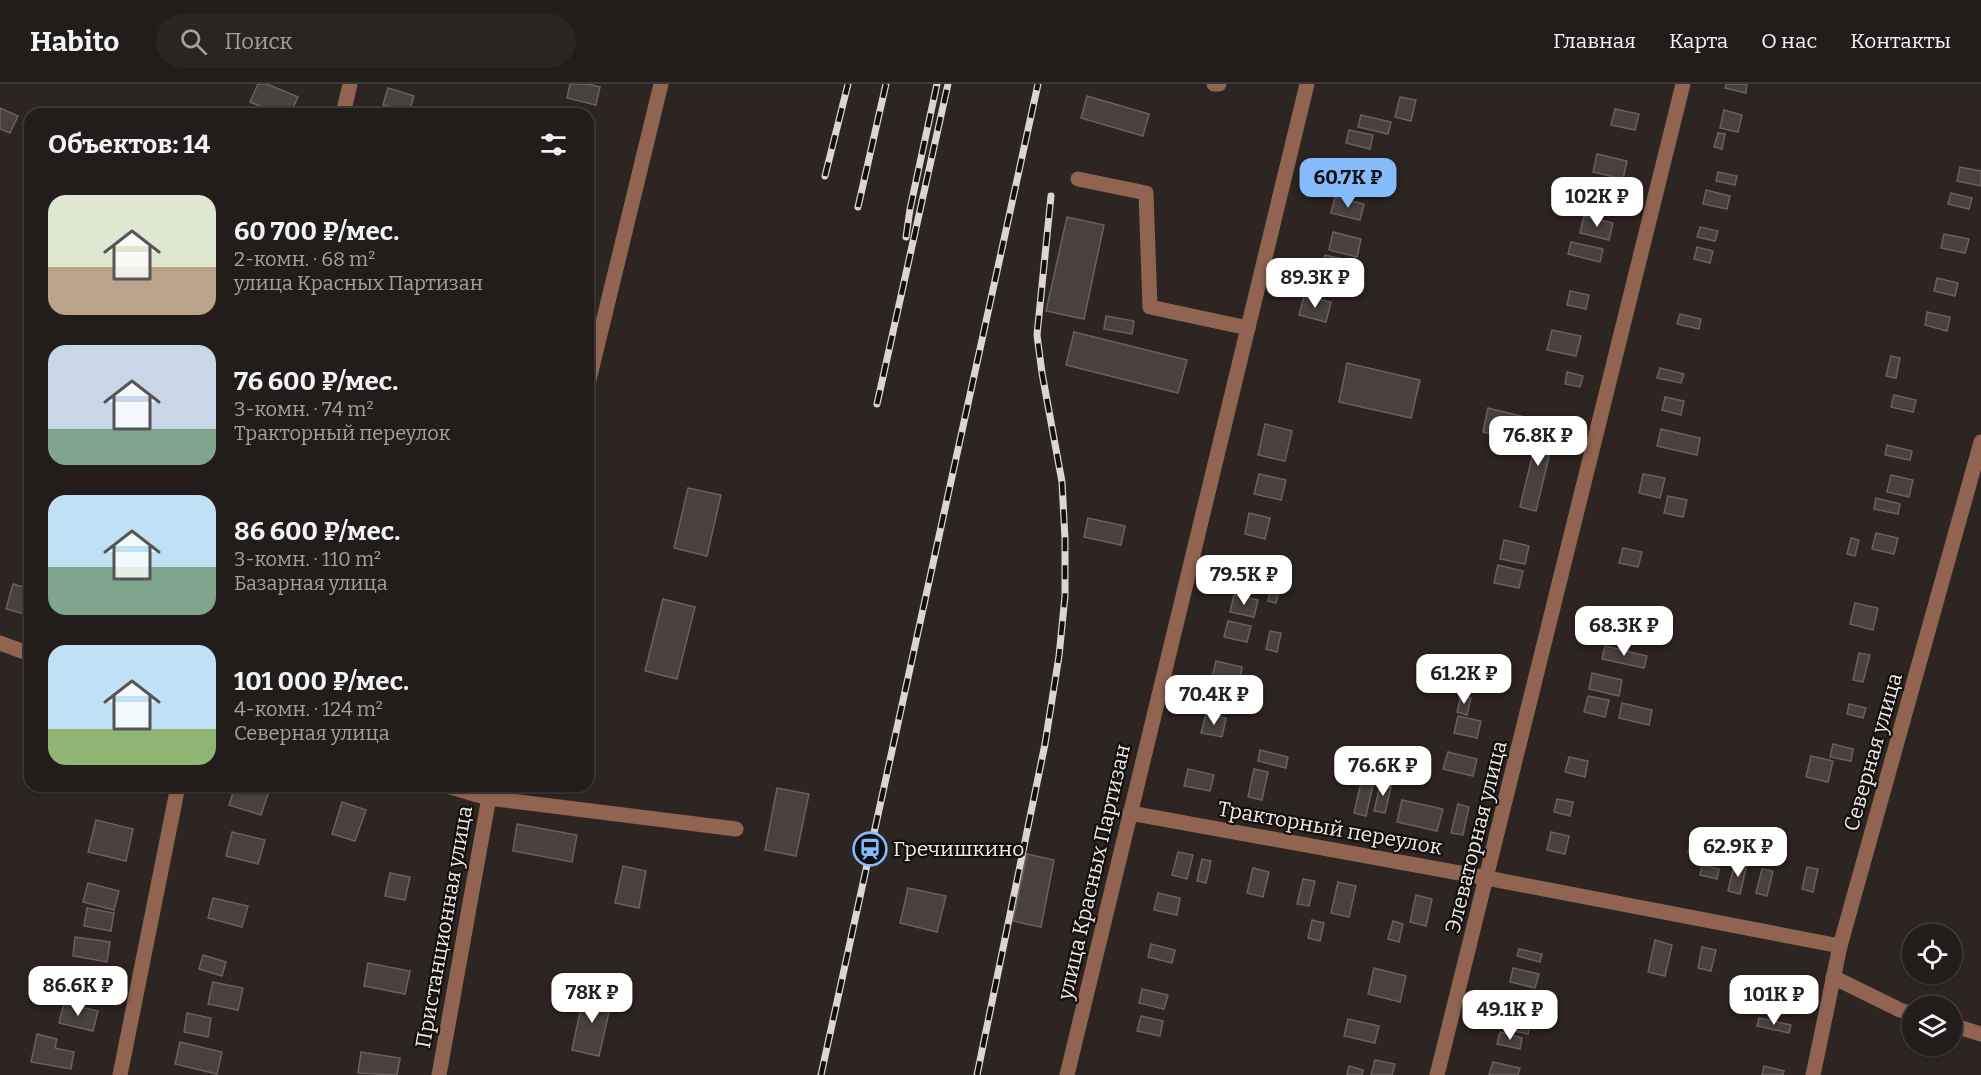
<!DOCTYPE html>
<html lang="ru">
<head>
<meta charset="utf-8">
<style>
  body { margin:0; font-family:Bitter,serif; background:#2a2523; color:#f1f3f6; height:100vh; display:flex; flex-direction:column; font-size:22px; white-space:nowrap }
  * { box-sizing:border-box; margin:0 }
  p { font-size:20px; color:#a2a1a2 }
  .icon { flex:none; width:33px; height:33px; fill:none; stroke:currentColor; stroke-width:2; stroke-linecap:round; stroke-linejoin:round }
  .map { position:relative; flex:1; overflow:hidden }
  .details { position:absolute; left:24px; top:24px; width:570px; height:684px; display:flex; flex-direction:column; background:#221c1a; border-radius:18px; box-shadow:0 2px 4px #0004,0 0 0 2px #3f3a39 }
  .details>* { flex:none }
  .fabs { position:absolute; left:1902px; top:840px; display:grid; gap:12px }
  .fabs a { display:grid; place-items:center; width:60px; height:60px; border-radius:50%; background:#221c1a; box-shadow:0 2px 4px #0004,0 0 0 2px #3f3a39; font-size:30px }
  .price { position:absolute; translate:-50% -51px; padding:0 14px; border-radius:12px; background:#fff; color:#222; font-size:20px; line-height:39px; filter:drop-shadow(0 2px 3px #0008) }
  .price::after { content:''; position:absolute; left:50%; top:36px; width:18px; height:14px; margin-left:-9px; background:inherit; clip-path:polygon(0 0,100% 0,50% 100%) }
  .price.selected { background:#85bbfb; color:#111 }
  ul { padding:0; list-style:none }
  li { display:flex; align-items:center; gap:18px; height:150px; padding:0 24px }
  li span { display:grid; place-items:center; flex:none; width:168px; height:120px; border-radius:18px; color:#555 }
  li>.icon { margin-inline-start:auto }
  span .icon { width:72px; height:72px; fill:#fffc; stroke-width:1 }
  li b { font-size:26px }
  h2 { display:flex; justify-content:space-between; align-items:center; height:72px; padding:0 24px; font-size:26px }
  header { display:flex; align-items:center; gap:36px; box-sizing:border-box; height:84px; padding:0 30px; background:#221c1a; border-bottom:2px solid #3f3a39 }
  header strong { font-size:28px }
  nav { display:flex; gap:33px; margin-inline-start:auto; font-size:21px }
  .search { width:420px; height:54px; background:#2a2523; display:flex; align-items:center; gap:15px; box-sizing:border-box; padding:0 21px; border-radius:33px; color:#a2a1a2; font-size:22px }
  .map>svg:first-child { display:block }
  .building { fill:#49413d; stroke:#6a615d; stroke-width:1.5 }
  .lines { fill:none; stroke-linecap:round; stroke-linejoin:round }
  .minor { stroke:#916451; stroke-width:15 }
  .rail-casing { stroke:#dcd5d3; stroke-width:7 }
  .rail { stroke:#130f0e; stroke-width:4.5; stroke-dasharray:14; stroke-linecap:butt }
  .labels { text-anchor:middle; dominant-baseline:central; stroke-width:4.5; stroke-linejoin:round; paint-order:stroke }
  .street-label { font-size:21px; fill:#efe9e7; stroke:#130f0e }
  .poi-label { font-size:21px; fill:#efe9e7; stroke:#130f0e; text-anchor:start }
</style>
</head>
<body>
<header>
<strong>Habito</strong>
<div class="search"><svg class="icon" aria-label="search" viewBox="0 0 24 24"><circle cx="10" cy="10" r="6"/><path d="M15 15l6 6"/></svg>Поиск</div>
<nav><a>Главная</a><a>Карта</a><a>О нас</a><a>Контакты</a></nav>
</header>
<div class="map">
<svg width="1981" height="991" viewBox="0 0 1981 991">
  <rect width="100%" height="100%" fill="#2d2522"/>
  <g class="building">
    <path d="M258,0H267L298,13L290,30H280L250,18Z"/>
    <path d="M570,0H588L600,3L596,21L567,14Z"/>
    <path d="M1726,0H1747L1746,9L1725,4Z"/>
    <path d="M388,4L414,12L409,28L383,21Z"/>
    <path d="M1087,12L1149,30L1143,52L1081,34Z"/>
    <path d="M1400,13L1416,16L1411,37L1395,33Z"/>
    <path d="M0,24L18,32L10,49L0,45Z"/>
    <path d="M1615,25L1639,30L1635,46L1611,41Z"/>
    <path d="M1724,26L1742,31L1738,48L1720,44Z"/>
    <path d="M1361,31L1391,38L1388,50L1358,43Z"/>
    <path d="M1349,46L1373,51L1370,65L1346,59Z"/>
    <path d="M1718,49L1725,50L1722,65L1714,63Z"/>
    <path d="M1597,70L1627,77L1623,95L1593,88Z"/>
    <path d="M1960,83L1981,87V102L1957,97Z"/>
    <path d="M1344,85L1369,90L1366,101L1341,95Z"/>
    <path d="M1718,88L1737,92L1735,101L1716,97Z"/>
    <path d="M1593,103L1619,109L1616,123L1589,117Z"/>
    <path d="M1706,106L1730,112L1727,125L1703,120Z"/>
    <path d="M1951,109L1972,114L1969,125L1948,120Z"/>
    <path d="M1335,113L1364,120L1360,136L1331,129Z"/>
    <path d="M1584,132L1613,139L1609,156L1580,149Z"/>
    <path d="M1067,133L1104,141L1084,235L1046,227Z"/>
    <path d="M1700,143L1718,147L1715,157L1697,153Z"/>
    <path d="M1333,148L1361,155L1357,173L1329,166Z"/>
    <path d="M1944,150L1969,155L1965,169L1941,164Z"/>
    <path d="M1571,158L1603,165L1600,178L1568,170Z"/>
    <path d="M1697,163L1713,167L1710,179L1694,175Z"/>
    <path d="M1325,171L1356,178L1353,192L1322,185Z"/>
    <path d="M1937,194L1958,199L1955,212L1934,207Z"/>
    <path d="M1570,207L1589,211L1586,225L1567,221Z"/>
    <path d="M1304,212L1331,218L1326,238L1299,231Z"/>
    <path d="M1927,228L1950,233L1947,247L1925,241Z"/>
    <path d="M1680,230L1701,235L1699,245L1677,240Z"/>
    <path d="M1106,232L1134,237L1132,250L1104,245Z"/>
    <path d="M1552,246L1581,252L1576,272L1547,266Z"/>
    <path d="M1074,248L1187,276L1178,309L1066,281Z"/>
    <path d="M1891,272L1900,274L1896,294L1886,292Z"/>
    <path d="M1347,279L1420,296L1411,334L1339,318Z"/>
    <path d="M1660,284L1684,290L1681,299L1657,294Z"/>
    <path d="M1567,288L1583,292L1580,303L1565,300Z"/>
    <path d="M1894,311L1916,316L1913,328L1891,323Z"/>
    <path d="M1665,313L1684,317L1681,331L1662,326Z"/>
    <path d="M1488,324L1537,336L1532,359L1483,348Z"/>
    <path d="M1265,340L1292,347L1285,377L1258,371Z"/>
    <path d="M1540,340L1556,343L1536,427L1520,423Z"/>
    <path d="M1661,345L1700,354L1697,371L1657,362Z"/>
    <path d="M1887,361L1912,367L1910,376L1885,371Z"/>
    <path d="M1259,390L1286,396L1281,416L1254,410Z"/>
    <path d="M1643,390L1665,394L1660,414L1639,409Z"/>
    <path d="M1891,391L1913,396L1909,413L1887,408Z"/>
    <path d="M688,404L721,411L707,472L674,464Z"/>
    <path d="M1668,412L1687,416L1683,433L1664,429Z"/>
    <path d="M1876,414L1900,420L1898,430L1874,425Z"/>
    <path d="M1249,429L1270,434L1265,455L1245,450Z"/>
    <path d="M1088,434L1125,442L1121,461L1084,453Z"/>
    <path d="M1876,449L1898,454L1894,470L1872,465Z"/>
    <path d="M1851,454L1859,456L1855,472L1847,470Z"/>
    <path d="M1504,456L1529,462L1525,480L1500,475Z"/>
    <path d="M1623,464L1642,468L1638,483L1619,479Z"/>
    <path d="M1498,481L1523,487L1519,504L1494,499Z"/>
    <path d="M13,500L30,505L25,530L6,525Z"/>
    <path d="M1272,500L1280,502L1276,519L1268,517Z"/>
    <path d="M1234,511L1258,516L1254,533L1230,528Z"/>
    <path d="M663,515L695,523L677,595L645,587Z"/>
    <path d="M1855,519L1878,524L1873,546L1850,540Z"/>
    <path d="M1228,537L1251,542L1247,558L1224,553Z"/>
    <path d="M1607,542L1629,547L1627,556L1605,551Z"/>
    <path d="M1270,547L1281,549L1277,568L1266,565Z"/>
    <path d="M1605,562L1647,572L1644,584L1602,575Z"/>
    <path d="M1859,569L1870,571L1863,598L1853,596Z"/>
    <path d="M1216,577L1242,583L1239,600L1212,594Z"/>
    <path d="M1480,578L1503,583L1499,601L1476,596Z"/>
    <path d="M1592,589L1622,596L1619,612L1589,605Z"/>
    <path d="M1461,611L1471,614L1467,631L1457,628Z"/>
    <path d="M1588,612L1609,616L1605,633L1584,628Z"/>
    <path d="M1622,619L1652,626L1649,641L1619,634Z"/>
    <path d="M1849,620L1866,624L1863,634L1847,630Z"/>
    <path d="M1206,630L1226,634L1222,653L1201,649Z"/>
    <path d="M1458,632L1481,637L1477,654L1454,649Z"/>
    <path d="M1833,660L1853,665L1851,677L1830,673Z"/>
    <path d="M1260,666L1288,673L1286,684L1258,677Z"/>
    <path d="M1448,668L1477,675L1473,692L1443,685Z"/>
    <path d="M1811,672L1833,677L1828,698L1806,693Z"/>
    <path d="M1569,673L1588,677L1585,693L1565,688Z"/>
    <path d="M1188,685L1214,691L1210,707L1184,702Z"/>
    <path d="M1254,685L1268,688L1262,716L1248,713Z"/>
    <path d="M1362,694L1374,697L1366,732L1354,729Z"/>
    <path d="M1381,697L1392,699L1385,729L1374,727Z"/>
    <path d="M235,702H243L268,710L261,731L229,721Z"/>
    <path d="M777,704L809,710L796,772L765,766Z"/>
    <path d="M1557,715L1573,718L1570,732L1554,728Z"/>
    <path d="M1402,716L1443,725L1437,747L1397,738Z"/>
    <path d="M342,718L366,726L355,757L332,750Z"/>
    <path d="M1458,720L1469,723L1463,751L1451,749Z"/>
    <path d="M96,736L133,745L126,777L88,768Z"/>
    <path d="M517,740L577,751L572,778L513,767Z"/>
    <path d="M232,748L265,756L258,780L226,772Z"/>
    <path d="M1551,748L1569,752L1565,770L1547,766Z"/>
    <path d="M1691,754L1700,756L1697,770L1688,768Z"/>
    <path d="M1178,768L1193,771L1187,795L1172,791Z"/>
    <path d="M1027,770L1054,776L1041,843L1013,837Z"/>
    <path d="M1202,775L1211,777L1206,799L1197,797Z"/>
    <path d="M1735,778L1747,780L1740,810L1728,807Z"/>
    <path d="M1702,781L1719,785L1717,795L1700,791Z"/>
    <path d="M623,782L646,787L639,824L615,819Z"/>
    <path d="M1807,783L1818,785L1813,808L1802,805Z"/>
    <path d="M1253,784L1269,788L1263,813L1247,809Z"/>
    <path d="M1762,785L1773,787L1767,812L1756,809Z"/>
    <path d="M390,789L410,793L405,816L385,812Z"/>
    <path d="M1303,795L1315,797L1309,822L1297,820Z"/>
    <path d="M1338,798L1356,802L1349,833L1331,829Z"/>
    <path d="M88,799L119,807L114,826L83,818Z"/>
    <path d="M908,804L946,812L937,848L900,839Z"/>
    <path d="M1158,809L1180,814L1177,831L1154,826Z"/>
    <path d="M1416,811L1432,815L1426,842L1410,838Z"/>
    <path d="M213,814L248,822L242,843L208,834Z"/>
    <path d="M87,824L114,829L111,847L84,842Z"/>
    <path d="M1312,836L1324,839L1320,857L1308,854Z"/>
    <path d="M1393,837L1403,840L1399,858L1388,855Z"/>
    <path d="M75,853L110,858L107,878L73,872Z"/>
    <path d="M1655,856L1672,861L1665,892L1648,888Z"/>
    <path d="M1151,860L1175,866L1172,879L1148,873Z"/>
    <path d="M1702,863L1716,866L1711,887L1698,884Z"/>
    <path d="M1519,865L1542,870L1540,878L1517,872Z"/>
    <path d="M203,871L226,878L222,892L199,885Z"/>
    <path d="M368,879L410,887L405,910L364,902Z"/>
    <path d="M1374,884L1406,892L1400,918L1368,910Z"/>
    <path d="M1513,884L1539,890L1535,904L1510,898Z"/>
    <path d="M213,898L243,904L238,926L208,920Z"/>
    <path d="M1768,902L1787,906L1784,920L1765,916Z"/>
    <path d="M1142,905L1168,911L1164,925L1139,919Z"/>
    <path d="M584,909L612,915L599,972L572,966Z"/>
    <path d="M64,919L98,927L93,947L59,939Z"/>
    <path d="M1510,920L1534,926L1528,950L1504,945Z"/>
    <path d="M187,929L211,934L208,953L184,948Z"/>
    <path d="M1141,932L1163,937L1160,952L1137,947Z"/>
    <path d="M1759,934L1791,941L1789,949L1757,942Z"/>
    <path d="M1348,935L1379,942L1375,959L1344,952Z"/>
    <path d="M1500,948L1522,954L1520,965L1497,960Z"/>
    <path d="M37,950L57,955L55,964L74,968L71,985L31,978Z"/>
    <path d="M180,958L222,968L217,990L175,980Z"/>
    <path d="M361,968L400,974L397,991L358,989Z"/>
    <path d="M1375,976L1395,980L1392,991H1371Z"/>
    <path d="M1493,978L1520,984L1518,991H1489Z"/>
    <path d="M1349,982L1363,986L1362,991H1347Z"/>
    <path d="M1764,982L1784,987L1783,991H1762Z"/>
  </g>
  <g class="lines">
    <g class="minor">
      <path d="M1214,0H1219"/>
      <path d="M343,30L350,0"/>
      <path d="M1078,95L1146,109L1150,223L1248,244"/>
      <path d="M588,300L661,0"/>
      <path d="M0,559L30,570"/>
      <path d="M447,702L488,714L736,745"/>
      <path d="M1130,729L1487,794L1840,862"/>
      <path d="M1833,893L1900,926L1912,930"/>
      <path d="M1952,941L1981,950"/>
      <path d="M120,991L178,702"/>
      <path d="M439,991L491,702"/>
      <path d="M1067,991L1307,0"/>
      <path d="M1437,991L1683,0"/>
      <path d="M1813,991L1840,862L1981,358"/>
    </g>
    <defs>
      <g id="rail">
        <path d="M825,92L848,0"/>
        <path d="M858,123L886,0"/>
        <path d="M906,153L910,125L937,0"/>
        <path d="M877,320L948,0"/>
        <path d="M821,991L1038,0"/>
        <path d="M977,991L1045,660L1059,572L1065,512V455L1062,398L1042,289L1037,251L1051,112"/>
      </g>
    </defs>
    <use href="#rail" class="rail-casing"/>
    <use href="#rail" class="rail"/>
  </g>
  <defs>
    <symbol id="station-ring" viewBox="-11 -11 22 22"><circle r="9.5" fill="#130f0e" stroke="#85bbfb" stroke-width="1.5"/><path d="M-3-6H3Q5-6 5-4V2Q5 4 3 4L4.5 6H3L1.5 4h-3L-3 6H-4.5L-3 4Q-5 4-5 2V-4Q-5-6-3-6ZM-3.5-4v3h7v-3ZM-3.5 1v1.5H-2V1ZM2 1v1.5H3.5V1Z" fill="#85bbfb"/></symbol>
  </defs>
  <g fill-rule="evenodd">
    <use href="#station-ring" x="851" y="746" width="38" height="38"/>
  </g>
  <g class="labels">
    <g class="street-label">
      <text transform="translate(1873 668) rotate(-74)">Северная улица</text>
      <text transform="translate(1330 744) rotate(10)">Тракторный переулок</text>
      <text transform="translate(1476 753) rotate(-76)">Элеваторная улица</text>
      <text transform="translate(1094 788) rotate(-77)">улица Красных Партизан</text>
      <text transform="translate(444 843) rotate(-80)">Пристанционная улица</text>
    </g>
    <g class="poi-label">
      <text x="893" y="765">Гречишкино</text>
    </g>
  </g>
</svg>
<div class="fabs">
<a><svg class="icon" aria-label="locate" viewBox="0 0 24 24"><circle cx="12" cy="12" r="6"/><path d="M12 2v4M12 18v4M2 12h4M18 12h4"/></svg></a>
<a><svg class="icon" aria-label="layers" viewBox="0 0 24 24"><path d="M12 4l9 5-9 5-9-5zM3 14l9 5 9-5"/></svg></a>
</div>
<b class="price selected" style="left:1348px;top:125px">60.7K ₽</b>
<b class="price" style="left:1597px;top:144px">102K ₽</b>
<b class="price" style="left:1315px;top:225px">89.3K ₽</b>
<b class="price" style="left:1538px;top:383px">76.8K ₽</b>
<b class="price" style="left:1244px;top:522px">79.5K ₽</b>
<b class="price" style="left:1624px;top:573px">68.3K ₽</b>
<b class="price" style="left:1464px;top:621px">61.2K ₽</b>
<b class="price" style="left:1214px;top:642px">70.4K ₽</b>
<b class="price" style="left:1383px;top:713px">76.6K ₽</b>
<b class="price" style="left:1738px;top:794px">62.9K ₽</b>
<b class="price" style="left:78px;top:933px">86.6K ₽</b>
<b class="price" style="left:592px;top:940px">78K ₽</b>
<b class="price" style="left:1774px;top:942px">101K ₽</b>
<b class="price" style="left:1510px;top:957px">49.1K ₽</b>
<section class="details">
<h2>Объектов: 14<svg class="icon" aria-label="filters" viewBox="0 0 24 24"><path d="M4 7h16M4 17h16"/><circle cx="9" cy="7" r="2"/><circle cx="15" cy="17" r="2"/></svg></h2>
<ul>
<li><span style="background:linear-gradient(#dfe7d0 60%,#b9a48a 0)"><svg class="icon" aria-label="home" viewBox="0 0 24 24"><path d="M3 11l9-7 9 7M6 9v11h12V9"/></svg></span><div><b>60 700 ₽/мес.</b><p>2-комн. · 68 m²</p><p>улица Красных Партизан</p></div></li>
<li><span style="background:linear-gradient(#c9d6e8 70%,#7fa58c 0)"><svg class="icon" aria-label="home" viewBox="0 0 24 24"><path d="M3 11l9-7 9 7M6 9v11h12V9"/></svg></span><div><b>76 600 ₽/мес.</b><p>3-комн. · 74 m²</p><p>Тракторный переулок</p></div></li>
<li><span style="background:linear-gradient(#bfe0f5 60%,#7fa58c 0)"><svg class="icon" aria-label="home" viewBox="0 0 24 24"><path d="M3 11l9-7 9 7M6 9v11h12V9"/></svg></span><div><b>86 600 ₽/мес.</b><p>3-комн. · 110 m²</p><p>Базарная улица</p></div></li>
<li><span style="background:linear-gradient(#bfe0f5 70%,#8fb573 0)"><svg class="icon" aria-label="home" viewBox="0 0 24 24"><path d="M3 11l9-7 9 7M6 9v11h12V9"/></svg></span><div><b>101 000 ₽/мес.</b><p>4-комн. · 124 m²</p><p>Северная улица</p></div></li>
</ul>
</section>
</div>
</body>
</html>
